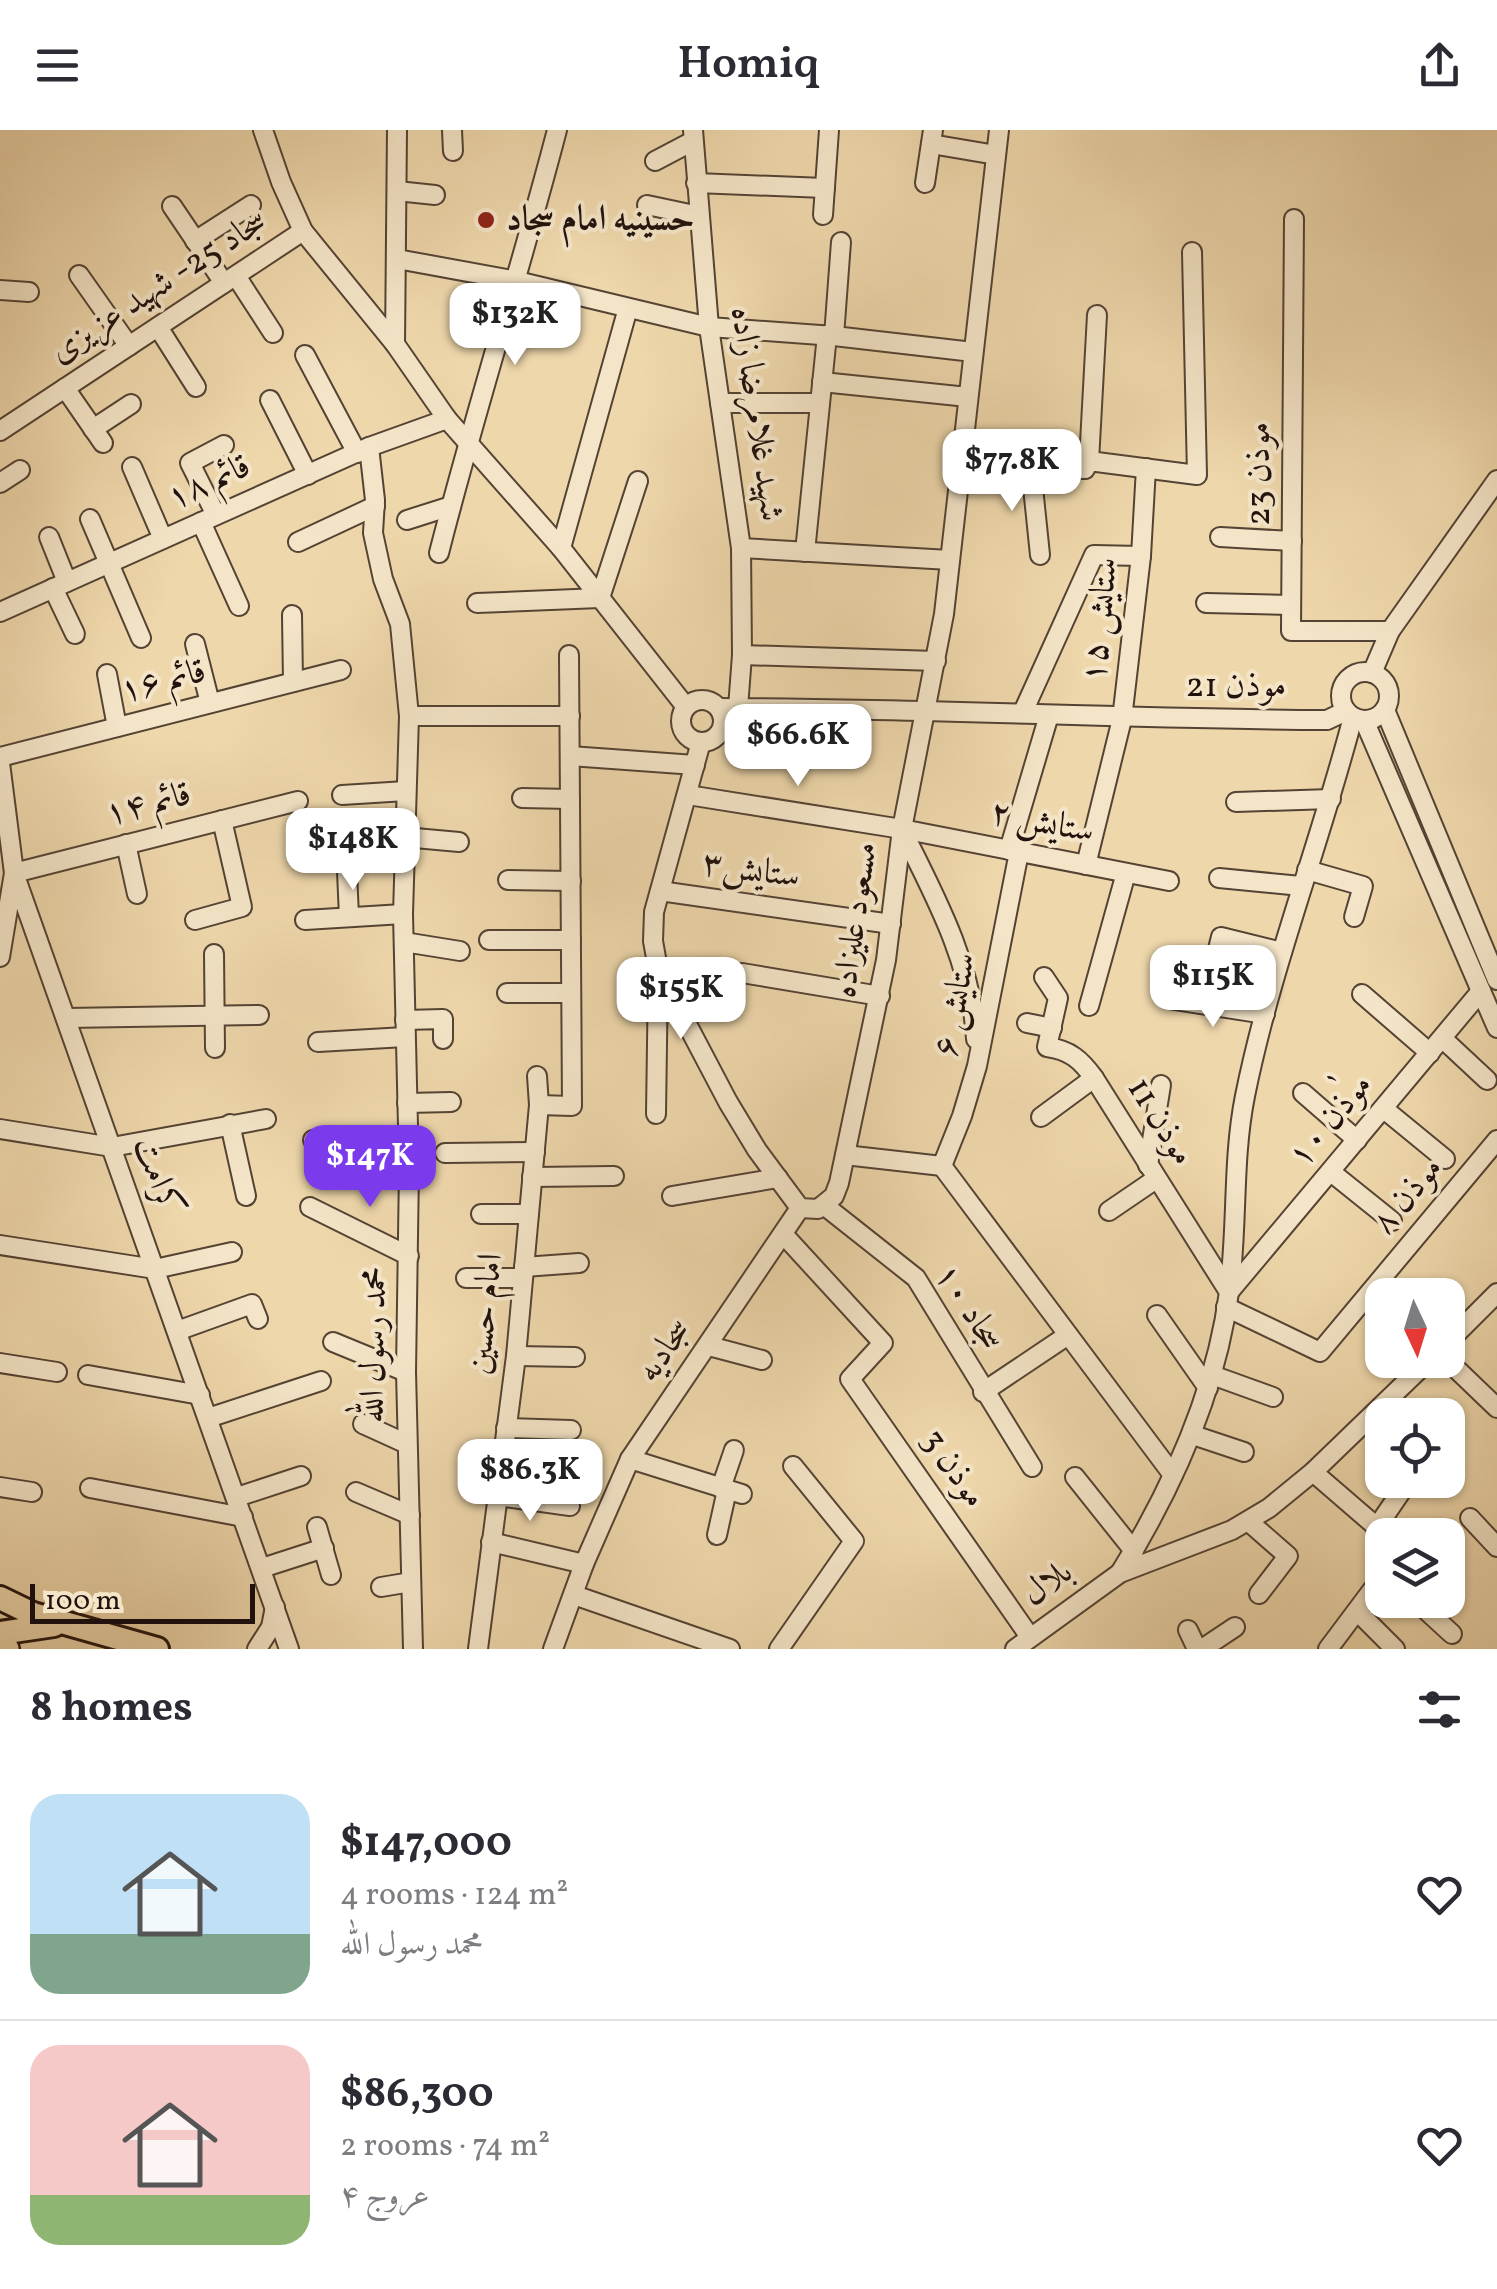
<!DOCTYPE html>
<html lang="en">
<head>
<meta charset="utf-8">
<style>
  body { margin:0; font-family:Vollkorn,Amiri,serif; background:#f7f7f7; color:#2b2b33; height:100vh; display:flex; flex-direction:column; font-size:38px; white-space:nowrap }
  * { box-sizing:border-box; margin:0 }
  p { font-size:32px; color:#7c7c81 }
  .icon { flex:none; width:55px; height:55px; fill:none; stroke:currentColor; stroke-width:2; stroke-linecap:round; stroke-linejoin:round }
  .map { position:relative; height:1519px; overflow:hidden }
  .panel { display:flex; flex-direction:column; background:#fff; flex:1 }
  .panel>* { flex:none }
  .needle { width:65px; rotate:176deg }
  .buttons { position:absolute; left:1365px; top:1148px; display:grid; gap:20px }
  .buttons a { display:grid; place-items:center; width:100px; height:100px; border-radius:20px; background:#fff; box-shadow:0 2px 8px #0004; font-size:50px }
  .scale { position:absolute; left:30px; bottom:25px; width:225px; box-sizing:border-box; padding-left:10px; border:5px solid #21120d; border-top:0; font-size:28px; line-height:35px; white-space:nowrap; color:#21120d; -webkit-text-stroke:8px #f4e5c8; paint-order:stroke }
  .price { position:absolute; translate:-50% -85px; padding:0 22px; border-radius:20px; background:#fff; color:#222; font-size:32px; line-height:65px; filter:drop-shadow(0 2px 5px #0008) }
  .price::after { content:''; position:absolute; left:50%; top:60px; width:30px; height:22px; margin-left:-15px; background:inherit; clip-path:polygon(0 0,100% 0,50% 100%) }
  .price.on { background:#7c3aed; color:#fff }
  ul { padding:0; list-style:none }
  li { display:flex; align-items:center; gap:30px; height:250px; padding:0 30px }
  li+li { border-top:2px solid #e1e1e2 }
  li span { display:grid; place-items:center; flex:none; width:280px; height:200px; border-radius:30px; color:#555 }
  li>.icon { margin-inline-start:auto }
  span .icon { width:120px; height:120px; fill:#fffc; stroke-width:1 }
  li b { font-size:42px }
  h2 { display:flex; justify-content:space-between; align-items:center; height:120px; padding:0 30px; font-size:42px }
  header { display:flex; justify-content:space-between; align-items:center; height:130px; padding:0 30px; background:#fff; font-size:45px; font-weight:600 }
  .map>svg:first-child { display:block }
  .lines { fill:none; stroke-linecap:round; stroke-linejoin:round }
  .minor-casing { stroke:#544334; stroke-width:22 }
  .major-casing { stroke:#21120d; stroke-width:28 }
  .highway-casing { stroke:#21120d; stroke-width:30 }
  .minor { stroke:#f4e5c8; stroke-width:18 }
  .major { stroke:#eed7ab; stroke-width:22 }
  .highway { stroke:#eed7ab; stroke-width:25 }
  .poi-dot { fill:#8f2418; stroke:#f4e5c8; stroke-width:4 }
  .labels { text-anchor:middle; dominant-baseline:central; stroke-width:8; stroke-linejoin:round; paint-order:stroke }
  .poi-label { font-size:35px; font-weight:bold; fill:#21120d; stroke:#f4e5c8; text-anchor:start }
  .street-label { font-size:35px; fill:#21120d; stroke:#f4e5c8 }
</style>
</head>
<body>
<header><svg class="icon" aria-label="menu" viewBox="0 0 24 24"><path d="M4 6h16M4 12h16M4 18h16"/></svg>Homiq<svg class="icon" aria-label="share" viewBox="0 0 24 24"><path d="M12 15V3M7 8l5-5 5 5M5 13v7h14v-7"/></svg></header>
<div class="map">
<svg width="1497" height="1519" viewBox="0 0 1497 1519">
  <rect width="100%" height="100%" fill="#eed7ab"/>
  <filter id="stains"><feTurbulence type="fractalNoise" baseFrequency=".002" numOctaves="4"/><feColorMatrix values="0 0 0 0 .2 0 0 0 0 .09 0 0 0 0 .02 0 0 0 .5 -.17"/></filter>
  <radialGradient id="worn" r=".72"><stop offset=".6" stop-color="#630" stop-opacity="0"/><stop offset="1" stop-color="#630" stop-opacity=".3"/></radialGradient>
  <g class="lines">
    <defs>
      <g id="minor">
        <path d="M263,0L281,52L303,101L395,214L447,289L561,418L686,577"/>
        <path d="M452,0L453,21"/>
        <path d="M693,0L709,197L741,418L742,525L738,578"/>
        <path d="M931,14L996,25"/>
        <path d="M655,31L693,11"/>
        <path d="M696,53L825,58"/>
        <path d="M925,53L933,0"/>
        <path d="M397,61L435,65"/>
        <path d="M647,75L699,86"/>
        <path d="M172,76L224,153"/>
        <path d="M823,85L829,0"/>
        <path d="M1294,89L1291,501H1390"/>
        <path d="M195,111L251,75"/>
        <path d="M397,129L517,151L709,197L834,206L973,222"/>
        <path d="M79,145L129,216"/>
        <path d="M236,146L273,203"/>
        <path d="M0,160L29,162"/>
        <path d="M158,197L196,257"/>
        <path d="M834,206L841,112"/>
        <path d="M395,214L397,0"/>
        <path d="M305,225L357,323"/>
        <path d="M822,252L968,267"/>
        <path d="M65,258L103,313"/>
        <path d="M270,270L308,345"/>
        <path d="M720,273H820"/>
        <path d="M93,299L131,274"/>
        <path d="M0,301L303,101"/>
        <path d="M369,317L375,370L373,403L383,449L400,494L409,586L403,784L409,1039L406,1242L413,1519"/>
        <path d="M1089,331L1097,185"/>
        <path d="M132,337L163,409"/>
        <path d="M1031,338L1040,425"/>
        <path d="M960,348L1031,338L1085,339L1089,331L1197,345L1192,122"/>
        <path d="M0,353L20,340"/>
        <path d="M216,385L190,333L224,315"/>
        <path d="M90,389L141,508"/>
        <path d="M407,390L451,376"/>
        <path d="M201,392L239,476"/>
        <path d="M49,407L67,452"/>
        <path d="M1220,407L1292,411"/>
        <path d="M298,412L375,376"/>
        <path d="M561,418L628,178"/>
        <path d="M741,418L950,430"/>
        <path d="M805,422L827,205"/>
        <path d="M439,423C475,281 520,142 557,0"/>
        <path d="M53,458L75,504"/>
        <path d="M477,473L600,468L638,351"/>
        <path d="M1206,473L1291,475"/>
        <path d="M0,482L369,317L447,289"/>
        <path d="M292,485L293,552"/>
        <path d="M195,514L210,573"/>
        <path d="M742,525L936,531"/>
        <circle cx="1365" cy="566" r="24"/>
        <path d="M1372,543L1390,501L1497,350"/>
        <path d="M107,544L117,597"/>
        <circle cx="702" cy="591" r="21"/>
        <path d="M719,578C922,578 1124,589 1327,590L1346,581"/>
        <path d="M1385,580L1497,850"/>
        <path d="M1023,582L1094,425L1141,426"/>
        <path d="M409,586H570"/>
        <path d="M1364,590L1497,898"/>
        <path d="M701,612L654,782L653,811L658,839L728,972L757,1020L800,1078L818,1079L834,1066L839,1053L886,830L902,699L944,484L999,0"/>
        <path d="M570,626L695,635"/>
        <path d="M0,627L341,540"/>
        <path d="M0,633L14,743L289,1519"/>
        <path d="M342,665L406,661"/>
        <path d="M688,665L902,699L1169,751"/>
        <path d="M522,668L570,669"/>
        <path d="M1236,672L1331,669"/>
        <path d="M902,700C935,766 972,834 976,909"/>
        <path d="M404,707L459,712"/>
        <path d="M126,714L137,764"/>
        <path d="M346,718L349,787"/>
        <path d="M1009,720L1049,585"/>
        <path d="M1086,735L1122,589L1141,426L1146,338"/>
        <path d="M1307,740L1363,756L1354,787"/>
        <path d="M1219,748L1301,756"/>
        <path d="M508,750L571,751"/>
        <path d="M660,761L891,794"/>
        <path d="M195,790L242,777L222,690"/>
        <path d="M305,790L403,784"/>
        <path d="M489,810H571"/>
        <path d="M404,812L460,821"/>
        <path d="M214,824L215,918"/>
        <path d="M0,827L14,743L298,671"/>
        <path d="M1215,831L1221,807L1282,822"/>
        <path d="M742,843L880,866"/>
        <path d="M1044,847L1058,868L1047,917C1070,920 1081,930 1094,948L1229,1162L1481,861"/>
        <path d="M507,863H571"/>
        <path d="M1362,864L1430,923"/>
        <path d="M1168,869L1265,884"/>
        <path d="M1089,876L1126,743"/>
        <path d="M66,888L259,885"/>
        <path d="M405,890L443,889V909"/>
        <path d="M1027,893L1052,898"/>
        <path d="M1443,909L1487,950"/>
        <path d="M318,912L405,907"/>
        <path d="M1303,963L1357,1010"/>
        <path d="M407,973L451,972"/>
        <path d="M539,975L572,976L569,525"/>
        <path d="M1384,979L1445,1029"/>
        <path d="M656,984L658,844"/>
        <path d="M1041,987L1094,948"/>
        <path d="M230,994L246,1066"/>
        <path d="M0,999L112,1017L266,989"/>
        <path d="M313,1010L409,1039"/>
        <path d="M445,1023L535,1022"/>
        <path d="M845,1025L942,1036"/>
        <path d="M1148,1035L1161,955"/>
        <path d="M942,1036L1173,1345"/>
        <path d="M942,1036L962,986L977,936L1019,722"/>
        <path d="M1331,1042L1392,1091"/>
        <path d="M532,1047L614,1046"/>
        <path d="M672,1066L778,1048"/>
        <path d="M825,1076L916,1148L1032,1337"/>
        <path d="M310,1077L409,1126"/>
        <path d="M1109,1081L1156,1049"/>
        <path d="M481,1084H529"/>
        <path d="M783,1104L883,1213L850,1249L1030,1507"/>
        <path d="M0,1115L155,1139L232,1122"/>
        <path d="M524,1137L579,1133"/>
        <path d="M466,1148H522"/>
        <path d="M1226,1177L1320,1222L1497,1010"/>
        <path d="M1157,1185L1208,1258"/>
        <path d="M177,1201L252,1174L258,1189"/>
        <path d="M333,1212L406,1242"/>
        <path d="M1448,1212L1497,1163"/>
        <path d="M709,1216L762,1230"/>
        <path d="M516,1226L575,1227"/>
        <path d="M1447,1230L1497,1278"/>
        <path d="M0,1233L57,1242"/>
        <path d="M88,1245L200,1265"/>
        <path d="M1212,1245L1273,1267"/>
        <path d="M983,1262L1068,1205"/>
        <path d="M208,1288L321,1251"/>
        <path d="M363,1294L407,1314"/>
        <path d="M506,1298L571,1300"/>
        <path d="M1193,1305L1244,1322"/>
        <path d="M630,1329L742,1364"/>
        <path d="M1313,1342L1386,1405"/>
        <path d="M1075,1347L1134,1421"/>
        <path d="M0,1357L32,1362"/>
        <path d="M90,1358L243,1387"/>
        <path d="M721,1358L734,1320"/>
        <path d="M356,1362L410,1385"/>
        <path d="M497,1366L570,1376"/>
        <path d="M237,1367L301,1346"/>
        <path d="M1470,1388L1497,1417"/>
        <path d="M1249,1392L1288,1426L1259,1464"/>
        <path d="M317,1397L331,1445"/>
        <path d="M1377,1397L1409,1350"/>
        <path d="M717,1405L727,1360"/>
        <path d="M491,1412L584,1434"/>
        <path d="M262,1438L324,1418"/>
        <path d="M1120,1443C1173,1357 1216,1263 1229,1162C1238,1097 1232,1031 1245,966C1271,837 1320,714 1353,587"/>
        <path d="M381,1457L411,1452"/>
        <path d="M574,1465L730,1519"/>
        <path d="M1415,1470L1452,1504"/>
        <path d="M1357,1481L1395,1519"/>
        <path d="M1188,1500L1197,1519"/>
        <path d="M257,1519L271,1497L275,1477"/>
        <path d="M478,1519L516,1226L539,975L537,946"/>
        <path d="M553,1519L584,1434L630,1329L800,1078"/>
        <path d="M779,1519L854,1411L793,1336"/>
        <path d="M1015,1519L1120,1443L1232,1400L1269,1378L1313,1342L1429,1230"/>
        <path d="M1202,1519L1235,1497"/>
        <path d="M1328,1519L1382,1447"/>
      </g>
      <g id="major">
        <path d="M0,1468L33,1484L157,1519"/>
        <path d="M0,1503L54,1495"/>
      </g>
      <path id="highway" d="M0,1514L6,1519"/>
    </defs>
    <use href="#minor" class="minor-casing"/>
    <use href="#major" class="major-casing"/>
    <use href="#highway" class="highway-casing"/>
    <use href="#minor" class="minor"/>
    <use href="#major" class="major"/>
    <use href="#highway" class="highway"/>
  </g>
  <circle class="poi-dot" cx="486" cy="90" r="10"/>
  <g class="labels">
    <g class="poi-label">
      <text x="506" y="90">حسینیه امام سجاد</text>
    </g>
    <g class="street-label">
      <text transform="translate(159 157) rotate(-33)">سجاد 25- شهید عزیزی</text>
      <text transform="translate(756 284) rotate(82)">شهید غلامرضا زاده</text>
      <text transform="translate(1260 344) rotate(-90)">موذن 23</text>
      <text transform="translate(209 353) rotate(-24)">قائم ۱۸</text>
      <text transform="translate(1101 490) rotate(-84)">ستایش ۱۵</text>
      <text transform="translate(163 552) rotate(-14)">قائم ۱۶</text>
      <text x="1236" y="557">موذن 21</text>
      <text transform="translate(148 675) rotate(-14)">قائم ۱۴</text>
      <text transform="translate(1042 693) rotate(11)">ستایش ۲</text>
      <text transform="translate(751 741) rotate(8)">ستایش۳</text>
      <text transform="translate(856 790) rotate(-82)">مسعود علیزاده</text>
      <text transform="translate(956 875) rotate(-79)">ستایش ۶</text>
      <text transform="translate(1331 991) rotate(-50)">موٰذن ۱۰</text>
      <text transform="translate(1160 992) rotate(58)">موذن 11</text>
      <text transform="translate(157 1047) rotate(70)">کرامت</text>
      <text transform="translate(1408 1066) rotate(-50)">موذن ۸</text>
      <text transform="translate(968 1178) rotate(57)">سجاد ۱۰</text>
      <text transform="translate(486 1184) rotate(-84)">امام حسین</text>
      <text transform="translate(375 1215) rotate(-89)">محمد رسول الله</text>
      <text transform="translate(665 1221) rotate(-55)">سجادیه</text>
      <text transform="translate(953 1339) rotate(55)">موذن 3</text>
      <text transform="translate(1048 1454) rotate(-36)">بلال</text>
    </g>
  </g>
  <rect width="100%" height="100%" filter="url(#stains)"/>
  <rect width="100%" height="100%" fill="url(#worn)"/>
</svg>
<div class="buttons">
<a><svg class="needle" viewBox="-14 -14 28 28"><path d="M0-13l5 13h-10z" fill="#e53935"/><path d="M0 13l5-13h-10z" fill="#7c7c81"/></svg></a>
<a><svg class="icon" aria-label="locate" viewBox="0 0 24 24"><circle cx="12" cy="12" r="6"/><path d="M12 2v4M12 18v4M2 12h4M18 12h4"/></svg></a>
<a><svg class="icon" aria-label="layers" viewBox="0 0 24 24"><path d="M12 4l9 5-9 5-9-5zM3 14l9 5 9-5"/></svg></a>
</div>
<div class="scale">100 m</div>
<b class="price" style="left:515px;top:238px">$132K</b>
<b class="price" style="left:1012px;top:384px">$77.8K</b>
<b class="price" style="left:798px;top:659px">$66.6K</b>
<b class="price" style="left:353px;top:763px">$148K</b>
<b class="price" style="left:1213px;top:900px">$115K</b>
<b class="price" style="left:681px;top:912px">$155K</b>
<b class="price on" style="left:370px;top:1080px">$147K</b>
<b class="price" style="left:530px;top:1394px">$86.3K</b>
</div>
<section class="panel">
<h2>8 homes<svg class="icon" aria-label="filters" viewBox="0 0 24 24"><path d="M4 7h16M4 17h16"/><circle cx="9" cy="7" r="2"/><circle cx="15" cy="17" r="2"/></svg></h2>
<ul>
<li><span style="background:linear-gradient(#bfe0f5 70%,#7fa58c 0)"><svg class="icon" aria-label="home" viewBox="0 0 24 24"><path d="M3 11l9-7 9 7M6 9v11h12V9"/></svg></span><div><b>$147,000</b><p>4 rooms · 124 m²</p><p>محمد رسول الله</p></div><svg class="icon" aria-label="heart" viewBox="0 0 24 24"><path d="M12 20l-8-8c-3-5 5-10 8-4 3-6 11-1 8 4z"/></svg></li>
<li><span style="background:linear-gradient(#f6c9c9 75%,#8fb573 0)"><svg class="icon" aria-label="home" viewBox="0 0 24 24"><path d="M3 11l9-7 9 7M6 9v11h12V9"/></svg></span><div><b>$86,300</b><p>2 rooms · 74 m²</p><p>عروج ۴</p></div><svg class="icon" aria-label="heart" viewBox="0 0 24 24"><path d="M12 20l-8-8c-3-5 5-10 8-4 3-6 11-1 8 4z"/></svg></li>
</ul>
</section>
</body>
</html>
